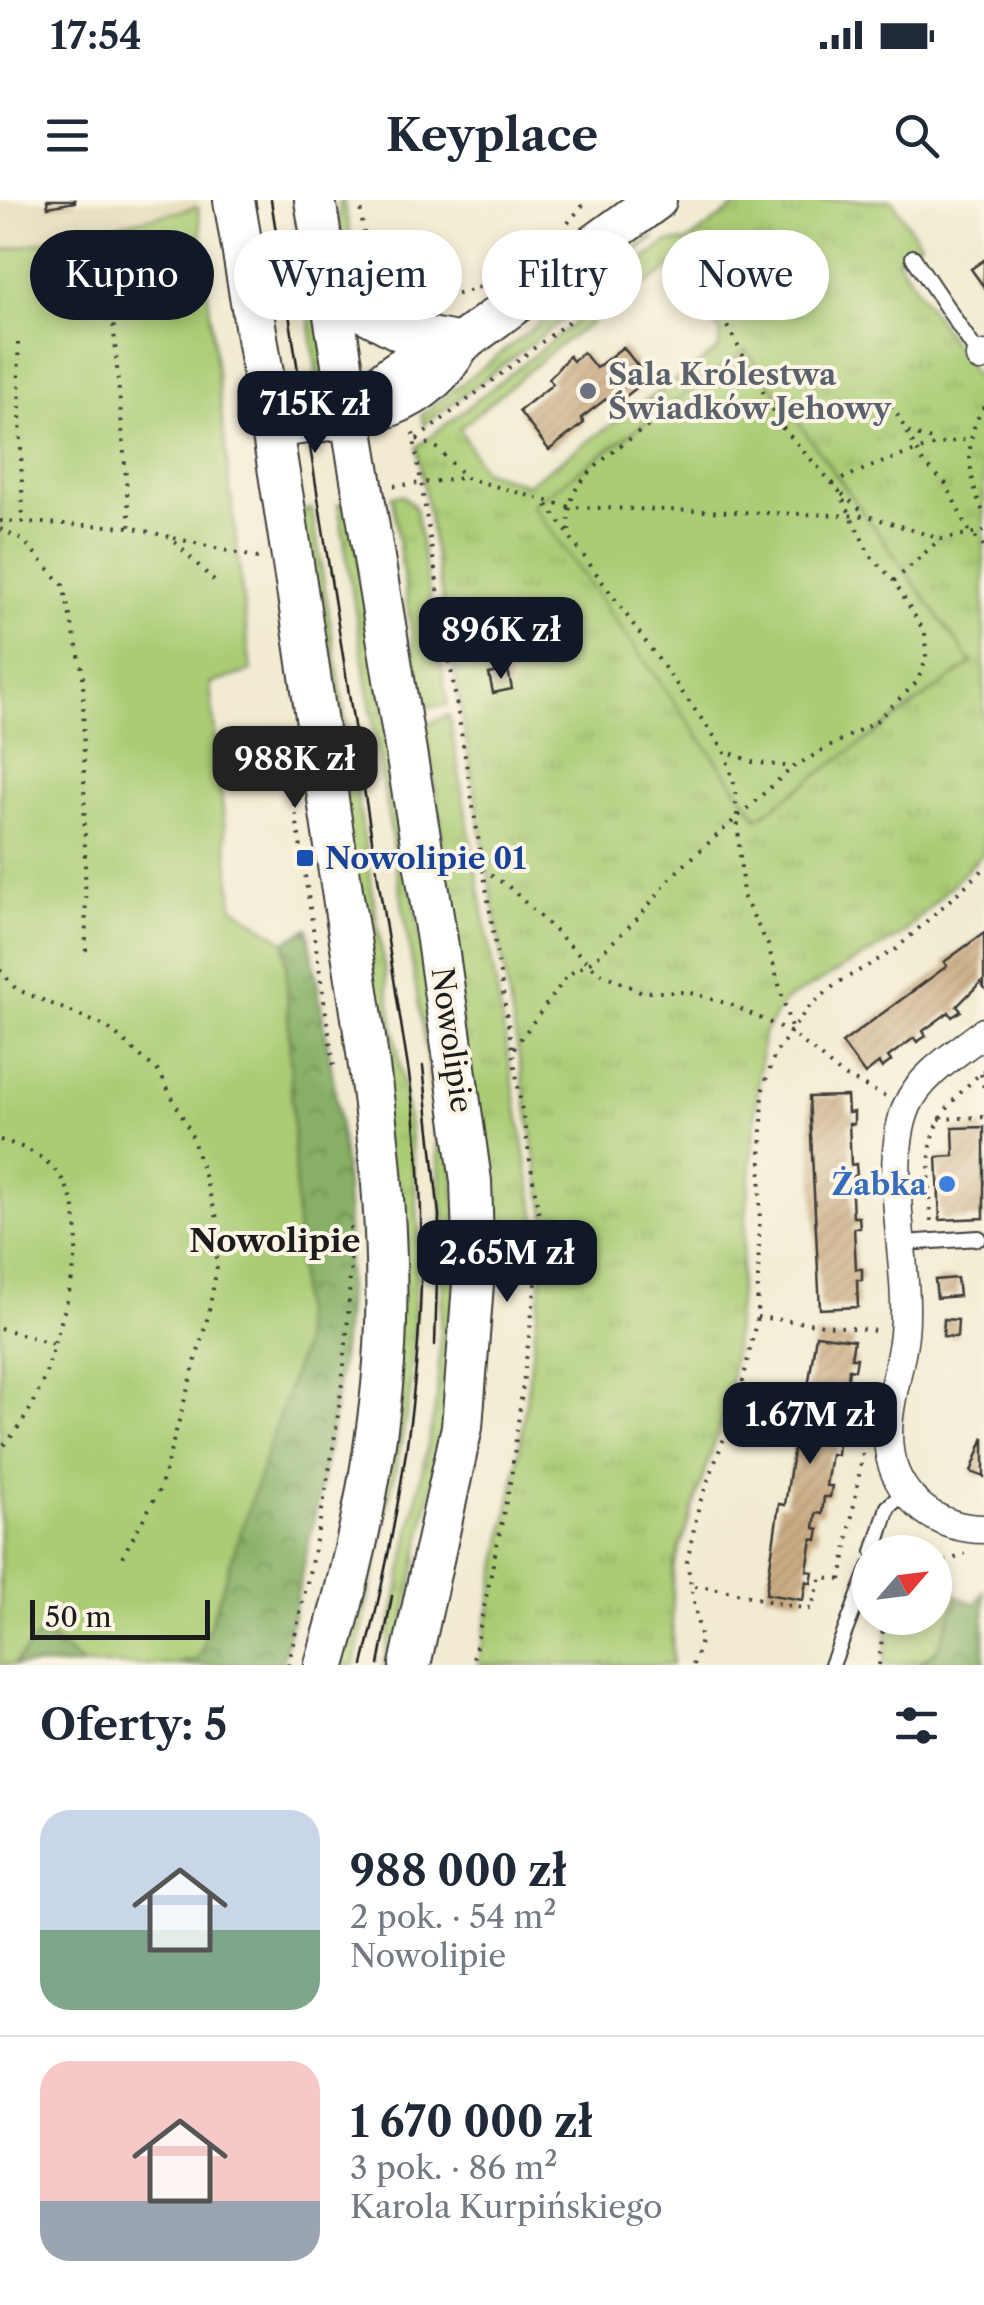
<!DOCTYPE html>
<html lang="pl">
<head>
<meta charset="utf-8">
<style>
  body { margin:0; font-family:"Libre Caslon Text",serif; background:#f2f2f3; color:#1f2937; height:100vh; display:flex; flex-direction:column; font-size:38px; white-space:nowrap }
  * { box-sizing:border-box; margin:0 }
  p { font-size:32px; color:#747a83 }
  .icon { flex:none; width:55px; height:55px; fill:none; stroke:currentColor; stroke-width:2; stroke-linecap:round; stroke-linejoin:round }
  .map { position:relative; height:1465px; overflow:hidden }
  .panel { display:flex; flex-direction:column; background:#fff; flex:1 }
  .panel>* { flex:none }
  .top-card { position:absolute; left:30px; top:30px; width:925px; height:90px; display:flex; gap:20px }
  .needle { width:65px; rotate:62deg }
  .tools { position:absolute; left:852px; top:1335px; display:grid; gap:20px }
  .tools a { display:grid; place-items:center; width:100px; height:100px; border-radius:50%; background:#fff; box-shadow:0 5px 15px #0003; font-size:50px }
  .scale { position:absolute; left:30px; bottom:25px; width:180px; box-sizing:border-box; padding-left:10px; border:5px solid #1c1c1c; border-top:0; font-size:28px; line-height:35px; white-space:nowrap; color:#1c1c1c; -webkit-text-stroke:8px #fcf5e5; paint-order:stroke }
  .price { position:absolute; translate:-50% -85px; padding:0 22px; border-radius:20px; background:#111827; color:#fff; font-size:32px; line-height:65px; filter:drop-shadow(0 2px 5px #0008) }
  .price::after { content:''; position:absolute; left:50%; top:60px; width:30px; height:22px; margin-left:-15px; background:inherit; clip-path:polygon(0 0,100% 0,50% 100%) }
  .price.current { background:#222; color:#fff }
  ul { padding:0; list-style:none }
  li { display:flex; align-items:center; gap:30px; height:250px; padding:0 40px }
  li+li { border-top:2px solid #e0e1e3 }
  li span { display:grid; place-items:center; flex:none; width:280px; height:200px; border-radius:30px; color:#555 }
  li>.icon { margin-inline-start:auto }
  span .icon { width:120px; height:120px; fill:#fffc; stroke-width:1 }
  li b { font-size:42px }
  h2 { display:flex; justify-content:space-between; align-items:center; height:120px; padding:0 40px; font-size:42px }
  .pill { padding:0 35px; border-radius:45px; background:#fff; box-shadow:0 5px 15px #0003; font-size:35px; line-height:90px }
  .pill.current { background:#111827; color:#fff }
  .status { display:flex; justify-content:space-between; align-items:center; height:70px; padding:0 50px; background:#fff; direction:ltr }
  .status svg { height:28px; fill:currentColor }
  header { display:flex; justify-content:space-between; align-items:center; height:130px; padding:0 40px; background:#fff; font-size:45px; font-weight:700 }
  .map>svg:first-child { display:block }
  .built { fill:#e3dbba }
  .grass { fill:url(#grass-tufts); stroke:#637448; stroke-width:2.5; fill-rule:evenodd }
  .forest { fill:url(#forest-crowns); stroke:#526641; stroke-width:2.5 }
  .garden { fill:#aacc75; stroke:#637448; stroke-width:2.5 }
  .building { fill:url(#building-hatch) }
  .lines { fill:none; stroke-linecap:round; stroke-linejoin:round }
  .lane-casing { stroke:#3c3b37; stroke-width:18 }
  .street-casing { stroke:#3c3b37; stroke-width:31 }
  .secondary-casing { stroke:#3c3b37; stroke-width:44 }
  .path { stroke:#3c3b37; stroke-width:4; stroke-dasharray:2.5 8; stroke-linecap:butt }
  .lane { stroke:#fff; stroke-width:14 }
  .street { stroke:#fff; stroke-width:28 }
  .secondary { stroke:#fff; stroke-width:40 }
  .tram { stroke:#1c1c1c; stroke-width:2.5 }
  .worship-dot { fill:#6b7280; stroke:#fcf5e5; stroke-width:4 }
  .transit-dot { fill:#1a4fb4; stroke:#fcf5e5; stroke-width:4 }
  .shop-dot { fill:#3f7fe0; stroke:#fcf5e5; stroke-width:4 }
  .labels { text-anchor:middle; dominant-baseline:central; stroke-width:8; stroke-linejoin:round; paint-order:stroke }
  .worship-label { font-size:30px; font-weight:bold; fill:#5b616d; stroke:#fcf5e5; text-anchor:start }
  .transit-label { font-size:30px; font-weight:bold; fill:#164399; stroke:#fcf5e5; text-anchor:start }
  .street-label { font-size:30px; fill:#1c1c1c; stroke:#fcf5e5 }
  .shop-label { font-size:30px; font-weight:bold; fill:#366cbe; stroke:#fcf5e5; text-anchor:end }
  .neighbourhood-label { font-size:32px; font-weight:bold; fill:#1c1c1c; stroke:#fcf5e5 }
</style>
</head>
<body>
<div class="status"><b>17:54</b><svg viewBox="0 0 49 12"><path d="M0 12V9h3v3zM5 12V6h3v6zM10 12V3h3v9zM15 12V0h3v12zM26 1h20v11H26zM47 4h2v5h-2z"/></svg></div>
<header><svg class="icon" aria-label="menu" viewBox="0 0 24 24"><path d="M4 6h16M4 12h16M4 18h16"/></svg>Keyplace<svg class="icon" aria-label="search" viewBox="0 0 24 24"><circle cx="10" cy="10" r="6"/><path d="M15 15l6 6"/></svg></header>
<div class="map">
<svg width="984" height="1465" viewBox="0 0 984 1465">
  <defs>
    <pattern id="grass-tufts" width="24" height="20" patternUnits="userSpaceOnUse" patternTransform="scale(2.5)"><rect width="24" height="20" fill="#aacc75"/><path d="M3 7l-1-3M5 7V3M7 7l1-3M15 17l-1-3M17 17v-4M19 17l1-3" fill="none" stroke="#92af65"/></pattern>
    <pattern id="forest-crowns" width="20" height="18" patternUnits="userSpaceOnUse" patternTransform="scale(2.5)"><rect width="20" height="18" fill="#87b066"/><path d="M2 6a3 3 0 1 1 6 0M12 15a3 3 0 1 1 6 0" fill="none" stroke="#6e8e53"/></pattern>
    <pattern id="building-hatch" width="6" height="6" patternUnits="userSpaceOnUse" patternTransform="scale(2.5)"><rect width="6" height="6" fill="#cbac84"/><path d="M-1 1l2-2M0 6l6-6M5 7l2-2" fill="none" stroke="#ae9371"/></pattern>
  </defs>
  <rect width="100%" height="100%" fill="#fcf5e5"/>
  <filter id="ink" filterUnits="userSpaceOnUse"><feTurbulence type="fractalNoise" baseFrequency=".01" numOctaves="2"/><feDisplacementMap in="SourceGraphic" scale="20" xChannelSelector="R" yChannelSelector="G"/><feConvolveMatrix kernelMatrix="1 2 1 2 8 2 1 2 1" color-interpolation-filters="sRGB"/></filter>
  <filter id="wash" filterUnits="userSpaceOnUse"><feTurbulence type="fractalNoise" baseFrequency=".0048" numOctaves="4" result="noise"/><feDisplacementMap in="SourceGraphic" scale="40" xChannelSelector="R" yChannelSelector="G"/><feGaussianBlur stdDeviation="2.25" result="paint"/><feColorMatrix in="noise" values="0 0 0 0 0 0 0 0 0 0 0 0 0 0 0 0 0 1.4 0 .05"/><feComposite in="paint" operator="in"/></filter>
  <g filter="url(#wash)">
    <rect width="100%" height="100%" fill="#f2ebd2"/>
    <path class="built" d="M0,0H197L198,7L0,51Z"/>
    <g class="grass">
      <path d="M293,0H300L327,173L318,184Z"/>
      <path d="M339,0H343L365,104C338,72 339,41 339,0Z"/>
      <path d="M744,0H892L920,43L897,59L984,189V653L902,735L785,801L763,835L729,1199L673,1369L672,1465H478L518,1260L548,1032L417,247L571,126L617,80L667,42H687ZM676,64L721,134L718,150L527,284L482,270L460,228L557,147Z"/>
      <path d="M650,38H654L608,73L564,119L424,225L421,215Z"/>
      <path d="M402,295L415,307L448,505L422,507L392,296Z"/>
      <path d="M350,302L447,902L458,1033L449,1200L396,1465H383L437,1198L445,1031L429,869L338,304Z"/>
      <path d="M312,309L410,930L419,1032L410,1196L355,1465H339L396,1195L300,311Z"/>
      <path d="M449,515L538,1028L534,1061L490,1053L444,690L440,620L425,525Z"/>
      <path d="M937,1368L958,1396C939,1446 944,1465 884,1465L889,1418H935Z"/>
    </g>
    <g class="forest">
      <path d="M308,728C324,830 347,934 348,1037C349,1184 313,1323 282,1465H174L199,1457L302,1146L285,742Z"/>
      <path d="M984,1391V1465H918L937,1451L958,1396L976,1404Z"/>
      <path d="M42,1430L84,1465H13Z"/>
    </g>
    <g class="garden">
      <path d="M198,7L251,471L210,484L233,707L285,742L302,1146L199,1458L174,1465H84L42,1431L13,1465H0V51Z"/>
      <path d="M746,150L972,463L758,618L532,305Z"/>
    </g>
    <g id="blocks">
      <g class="building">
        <path d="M47,0H75V2L48,7Z"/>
        <path d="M984,60V87L971,69Z"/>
        <path d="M623,147L648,179L612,207L606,199L581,218L584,223L549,250L519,211L553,184L549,179L569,156L573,161L583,152L596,168Z"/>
        <path d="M508,470L512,489L493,493L489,474Z"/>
        <path d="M984,733V787L981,782L957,806L961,811L952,817L949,812L923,831L926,836L917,842L914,838L888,857L891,861L882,868L879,863L865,874L842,843L947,766L944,762Z"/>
        <path d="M847,896L848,913L854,912V924H849L851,965L856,964L857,976H851L853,1017H859L860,1028H854L856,1069H862V1080H857L858,1107L820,1109L809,897Z"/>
        <path d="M984,927V1018L940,1020L937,957L954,956L953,928Z"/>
        <path d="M957,1078L959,1096L937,1098L935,1080Z"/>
        <path d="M944,1119L958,1120L957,1137L943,1136Z"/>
        <path d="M816,1135L854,1140L851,1158H857L855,1170L849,1169L845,1201H850L848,1212L843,1211L840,1229L835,1228L832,1243L838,1244L837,1255L831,1254L826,1286H832L830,1297H824L822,1314L816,1313L814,1328L819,1329L817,1340L812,1339L807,1371L813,1372L811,1383L806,1381L803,1400L766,1394L779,1304L785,1305L798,1219L803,1220Z"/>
        <path d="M984,1237V1277L971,1272Z"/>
      </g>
    </g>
  </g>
  <g filter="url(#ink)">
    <use href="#blocks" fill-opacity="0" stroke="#3c3b37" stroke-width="2.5"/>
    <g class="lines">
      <defs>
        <g id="lane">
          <path d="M913,57L982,160"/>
          <path d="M903,1043L979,1038"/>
          <path d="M874,1352L888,1307L905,1292"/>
          <path d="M832,1465L870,1367"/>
        </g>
        <g id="street">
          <path d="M980,157L984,155"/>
          <path d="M984,832C958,853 921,874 907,906C881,968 911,1066 904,1134C900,1173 882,1216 890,1256C900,1301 939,1329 984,1329"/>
        </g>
        <g id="secondary">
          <path d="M234,0C269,204 301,408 330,613C355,782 391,952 386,1123C383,1233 356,1360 325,1465"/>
          <path d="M315,0L437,740L471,981L474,1071L462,1227L410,1465"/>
          <path d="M331,94L405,133L456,143"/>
          <path d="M348,215C382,180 411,155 460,144L656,0"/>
          <path d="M272,228C344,216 418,220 458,147"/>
        </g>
      </defs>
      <use href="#lane" class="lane-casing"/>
      <use href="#street" class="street-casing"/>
      <use href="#secondary" class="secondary-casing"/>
      <g class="path">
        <path d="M359,0L371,79"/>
        <path d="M568,23L587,0"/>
        <path d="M111,94L130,327"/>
        <path d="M427,104L480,87"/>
        <path d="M717,108L783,228L839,291L869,354L894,381L925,433L926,460L917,482L876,521L793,567L752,562L726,551"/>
        <path d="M18,143L23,323"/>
        <path d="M892,205L923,262L946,284L967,328L984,347"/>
        <path d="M984,207C962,239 969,281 984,314"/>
        <path d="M783,228C761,216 736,201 710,200C676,200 591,262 575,291C568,306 568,321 570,337L724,550L735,587L743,696L768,745L792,832"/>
        <path d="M908,232L937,242"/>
        <path d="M413,233L542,1035L511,1278L472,1465"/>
        <path d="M417,239L437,248L466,278L569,307L868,316L941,339L984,331"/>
        <path d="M417,239L573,118L612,75"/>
        <path d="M833,284C853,271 950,236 971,240"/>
        <path d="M394,286L464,278"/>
        <path d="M842,294L866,314"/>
        <path d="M547,305L568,333"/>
        <path d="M0,321L130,327L170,337L217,384"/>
        <path d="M0,329L24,341L63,385L83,473L86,756"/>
        <path d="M174,338L262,359"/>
        <path d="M894,381L938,341"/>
        <path d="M294,603L334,866"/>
        <path d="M482,670L508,686L598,772L642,792H687L732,805L792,833L842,875L885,896"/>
        <path d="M0,770L16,789L107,827L159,872L191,933L217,1018V1067L208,1116L160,1289L122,1357"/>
        <path d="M514,848L568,775L595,759L640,716L672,676L793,567"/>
        <path d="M981,874L984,888"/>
        <path d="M939,919L984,917"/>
        <path d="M0,940C106,966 79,1067 54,1144"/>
        <path d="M931,1021C928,942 922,926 984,870"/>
        <path d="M757,1117L876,1131"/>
        <path d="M0,1128L54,1144C44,1186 30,1218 0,1249"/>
        <path d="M935,1366L965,1354"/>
        <path d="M841,1380L863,1252"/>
        <path d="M695,1386C735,1389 771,1405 811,1409L821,1378L844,1380"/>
        <path d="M288,1465C323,1318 354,1171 350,1019"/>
        <path d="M693,1465L701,1441L687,1362L699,1305L740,1195L757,1117L763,889L775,854L807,809L836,784L895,750L984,669"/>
        <path d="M879,1465L884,1418"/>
      </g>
      <use href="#lane" class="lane"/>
      <use href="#street" class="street"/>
      <use href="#secondary" class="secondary"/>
      <g class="tram">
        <path d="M271,0L409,874C439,1074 412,1270 363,1465"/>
        <path d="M423,866L439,1015L435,1145"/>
        <path d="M379,1465L392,1396"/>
      </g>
    </g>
  </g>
  <circle class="worship-dot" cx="588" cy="191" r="10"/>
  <rect class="transit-dot" x="295" y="648" width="20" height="20" rx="5"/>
  <circle class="shop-dot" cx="947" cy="984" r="10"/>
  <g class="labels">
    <g class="worship-label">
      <text x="608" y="174">Sala Królestwa<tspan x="608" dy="34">Świadków Jehowy</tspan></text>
    </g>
    <g class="transit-label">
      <text x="325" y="658">Nowolipie 01</text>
    </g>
    <g class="street-label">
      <text transform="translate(452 840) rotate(82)">Nowolipie</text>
    </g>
    <g class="shop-label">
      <text x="927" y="984">Żabka</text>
    </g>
    <g class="neighbourhood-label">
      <text x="275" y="1040">Nowolipie</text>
    </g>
  </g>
</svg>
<div class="tools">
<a><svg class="needle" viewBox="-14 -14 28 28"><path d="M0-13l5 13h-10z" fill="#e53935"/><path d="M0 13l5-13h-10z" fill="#747a83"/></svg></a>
</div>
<div class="scale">50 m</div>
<b class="price" style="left:315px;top:256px">715K zł</b>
<b class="price" style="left:501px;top:482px">896K zł</b>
<b class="price current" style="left:295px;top:611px">988K zł</b>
<b class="price" style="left:507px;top:1105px">2.65M zł</b>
<b class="price" style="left:810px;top:1267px">1.67M zł</b>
<div class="top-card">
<a class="pill current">Kupno</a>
<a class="pill">Wynajem</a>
<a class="pill">Filtry</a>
<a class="pill">Nowe</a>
</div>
</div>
<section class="panel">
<h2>Oferty: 5<svg class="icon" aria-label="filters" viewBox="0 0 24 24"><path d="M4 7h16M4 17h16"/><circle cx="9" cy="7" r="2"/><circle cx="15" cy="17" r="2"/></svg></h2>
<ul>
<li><span style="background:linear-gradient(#c9d6e8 60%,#7fa58c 0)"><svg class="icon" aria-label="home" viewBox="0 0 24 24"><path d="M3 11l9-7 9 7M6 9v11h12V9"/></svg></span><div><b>988 000 zł</b><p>2 pok. · 54 m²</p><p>Nowolipie</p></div></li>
<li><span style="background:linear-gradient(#f6c9c9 70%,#9aa5b1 0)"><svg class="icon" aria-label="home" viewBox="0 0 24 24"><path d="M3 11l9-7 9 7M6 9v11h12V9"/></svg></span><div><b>1 670 000 zł</b><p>3 pok. · 86 m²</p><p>Karola Kurpińskiego</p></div></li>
</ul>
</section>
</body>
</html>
